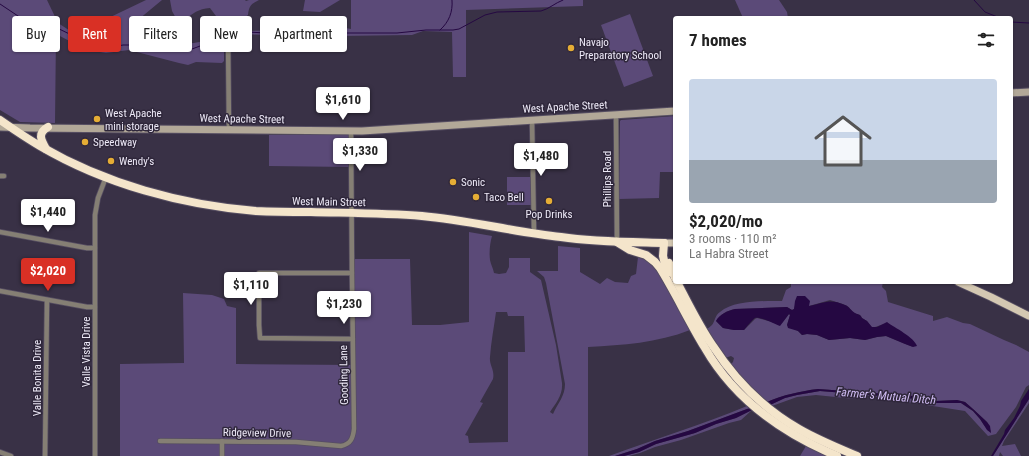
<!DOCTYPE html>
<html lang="en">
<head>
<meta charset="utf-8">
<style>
  body { margin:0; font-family:"Roboto Condensed",sans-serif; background:#f2f2f2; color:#222; height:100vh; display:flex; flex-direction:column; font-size:15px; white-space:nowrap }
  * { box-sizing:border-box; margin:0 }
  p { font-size:13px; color:#767676 }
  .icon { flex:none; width:22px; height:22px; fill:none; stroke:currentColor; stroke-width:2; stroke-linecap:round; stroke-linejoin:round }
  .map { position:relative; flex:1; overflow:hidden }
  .sheet { position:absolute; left:673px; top:16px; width:340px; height:268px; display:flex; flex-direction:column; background:#fff; border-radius:4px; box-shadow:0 1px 3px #0004 }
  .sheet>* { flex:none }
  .hud { position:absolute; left:12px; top:16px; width:380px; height:36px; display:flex; gap:8px }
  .price { position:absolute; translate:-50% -34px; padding:0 9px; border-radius:4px; background:#fff; color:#222; font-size:13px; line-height:26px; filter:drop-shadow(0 1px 2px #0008) }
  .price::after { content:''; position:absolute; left:50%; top:24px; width:12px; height:9px; margin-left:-6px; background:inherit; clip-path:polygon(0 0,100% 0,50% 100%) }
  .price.current { background:#d93025; color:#fff }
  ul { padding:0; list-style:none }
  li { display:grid; align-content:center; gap:8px; height:212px; padding:0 16px }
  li+li { border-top:1px solid #e0e0e0 }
  li span { display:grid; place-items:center; height:124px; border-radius:4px; color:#555 }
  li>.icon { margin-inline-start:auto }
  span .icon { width:72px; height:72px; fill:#fffc; stroke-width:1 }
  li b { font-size:17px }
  h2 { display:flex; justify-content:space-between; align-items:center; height:48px; padding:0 16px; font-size:17px }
  .tag { padding:0 14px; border-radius:4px; background:#fff; box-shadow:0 1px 3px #0004; font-size:14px; line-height:36px }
  .tag.current { background:#d93025; color:#fff }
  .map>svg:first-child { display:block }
  .green { fill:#5b4a78; fill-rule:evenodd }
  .water { fill:#250842 }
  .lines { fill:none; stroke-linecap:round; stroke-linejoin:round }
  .stream { stroke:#250842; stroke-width:1 }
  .street-casing { stroke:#564e62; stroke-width:6 }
  .secondary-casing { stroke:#564e62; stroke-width:9 }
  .primary-casing { stroke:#564e62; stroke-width:9 }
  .highway-casing { stroke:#564e62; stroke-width:10 }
  .street { stroke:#857f74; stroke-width:4.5 }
  .secondary { stroke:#b2a898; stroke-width:7 }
  .primary { stroke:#d4c8b2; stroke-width:7 }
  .highway { stroke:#f4e5cb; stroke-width:8 }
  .poi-dot { fill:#e5ad35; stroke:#2f273b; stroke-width:1.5 }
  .labels { text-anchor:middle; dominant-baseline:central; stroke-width:3; stroke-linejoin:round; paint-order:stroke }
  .poi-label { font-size:11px; fill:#ede9f7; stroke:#2f273b; text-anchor:start }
  .street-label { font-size:11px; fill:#ede9f7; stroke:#2f273b }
  .water-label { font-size:12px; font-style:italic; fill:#d0bcf3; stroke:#2f273b }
</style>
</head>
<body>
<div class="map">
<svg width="1029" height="456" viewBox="0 0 1029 456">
  <rect width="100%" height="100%" fill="#393146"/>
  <g class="green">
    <path d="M0,0H47L58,23L75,34L146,0H162L133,24L134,35L132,40L142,39L175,44L194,43L219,38L224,43V61L222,63L196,62L188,65L179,63L129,50L106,53L94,51L81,47L56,34L55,123L20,122L0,110Z"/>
    <path d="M170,0H245L246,1L249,0H259C251,4 249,6 248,15L234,25L222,24L210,8C198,9 193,13 185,20H177L172,11Z"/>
    <path d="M305,0H340L320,12L303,11Z"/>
    <path d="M351,0H583V6L466,10V77H453L452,32L423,31L412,35L339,36L329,34L316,27L313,28C306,30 299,34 292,35C273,38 254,32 236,36L235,32L238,31L286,30L301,27L316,21L330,25L351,29Z"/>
    <path d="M735,0H779L787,12L788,18H743Z"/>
    <path d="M630,14L653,76L624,87L601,25Z"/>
    <path d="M675,116V172H660L659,198L619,199L620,121L621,120Z"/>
    <path d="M269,135H349L350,138V167L269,166Z"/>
    <rect x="507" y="177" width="24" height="28"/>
    <path d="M469,232L492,236C490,243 489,252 490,260C491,265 493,268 494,273L499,274L506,273L509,267V258H530V272L541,280L556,345L562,383C563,395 556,403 550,412L553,414C558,403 565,396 565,384L546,283L544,277L537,271H558V246L580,248V272L600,284L607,278L615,282L628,283L631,276L636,274L638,257L639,255L655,265L669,289L690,330C657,343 623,345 588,347V456H120V364L184,363L183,293L212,295L224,299L227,306L236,308V364L355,365V259H410L412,325H440L469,322ZM496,312H507L508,316H524L525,352H508V442L469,443L468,436L465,435L483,403L480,402L493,379C495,370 489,365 490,357C491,342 494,327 496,312Z"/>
    <path d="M791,282H883L882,287L886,291L888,302L933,316V321L947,317L963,323L970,324L1004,340L1016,345L1029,352V385L1026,387L1016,407L996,434L988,436L965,411L881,398C873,395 862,394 855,399L816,395L797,397L772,406L770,405L785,398L797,395L820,391L882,396L900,398L925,399L937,403H961L973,411L980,419L984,425L991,432L987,422L973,409L965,402L957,400L936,401L926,397L914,396L818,389C801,391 783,395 767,402L753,390L730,365L733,362L734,358L731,356L725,358L707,329C708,328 710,327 712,325C715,321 715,315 720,312C734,300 764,301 782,301L786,290L791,287ZM830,300C835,302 842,303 847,306C850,307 851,311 854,313C858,315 860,313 862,318L867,321L872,328L884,324L913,347L886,336L877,337L865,340L850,338L829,340L817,335L807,334L802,335L798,331L787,325L790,315L789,314L782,323L777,324L772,322L757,318L755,319L744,330H734L723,328L716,321C720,314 727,311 735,309L787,307L792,310L794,309L795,306H809Z"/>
    <path d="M1029,399V403L1004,441L1002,446L1015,444L1021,456H1003L1000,452L999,456H993Z"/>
    <path d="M747,406H748L751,408L747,409L688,431L655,441L637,449L615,456H609C655,439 701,425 747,406Z"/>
    <path d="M752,410L741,420L729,423L681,440L655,447L640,453L629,456H624L639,452L656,444L695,433L716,424L736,418Z"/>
    <path d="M806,446L827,456H800Z"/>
  </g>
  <g class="water">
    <path d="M797,296H805L810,301L809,306C824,303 830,298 845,305C849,306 851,311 855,313C859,315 860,314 862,318L867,321L872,327H877L887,322C895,328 914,337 917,346L913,347L905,344L886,336L877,337L865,340L850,338L829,340L817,335L807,334L802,335L798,331L788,328L787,325L790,315L789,314L780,326C776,324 759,316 755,318C752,320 746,328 744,330H734L723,328L716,321C720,314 727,311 735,309L787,307L792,310L794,309L795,301Z"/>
    <path d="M818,389L914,396L926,397L936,401L957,400L965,402L973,409L987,422L990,426L991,433L987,430L980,419L973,411L961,403H937L924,399L900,398L882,396L820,391L797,395L785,398L770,405L767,402C783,395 801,391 818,389Z"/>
    <path d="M1029,389V399L993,456H991L1004,434L1005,430L1014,418L1020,406L1021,401Z"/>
    <path d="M751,408L752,410L736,418L716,424L695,433L656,444L639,452L624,456H615L637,449L655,441L688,431L747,409Z"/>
  </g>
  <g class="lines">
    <g class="stream">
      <path d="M974,0L985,12L1000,18"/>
      <path d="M0,4L21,18L49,24L94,46L107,48L123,45H140L176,49H192L219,39"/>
      <path d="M1011,22L1029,23"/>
      <path d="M440,30C449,22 453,12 452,0"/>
      <path d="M236,33L247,32L286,34L295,33L313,25H320L328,29L342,33H397L426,30H453L459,29L485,15L497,12L541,11C549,9 555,3 563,0"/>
    </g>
    <defs>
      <g id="street">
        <path d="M228,35L229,129"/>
        <path d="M616,115L617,242"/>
        <path d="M532,120L534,233"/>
        <path d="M0,176H4"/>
        <path d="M0,232L87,248H95"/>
        <path d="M352,273H259V325L260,338L353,339"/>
        <path d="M0,291L87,307H95"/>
        <path d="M160,441L296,442L341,446C351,444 353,438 354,429L352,275L351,131"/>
        <path d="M222,441V456"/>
        <path d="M0,452L11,456"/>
        <path d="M45,456L47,300"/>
        <path d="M95,456V215L98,198L106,177"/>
      </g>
      <g id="secondary">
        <path d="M1011,93L1029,92"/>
        <path d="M0,127L30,128L362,131L675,111"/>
      </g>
      <g id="primary">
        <path d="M664,243H675"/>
        <path d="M958,282L991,297L1029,316"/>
      </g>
      <g id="highway">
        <path d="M0,120C13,129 26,138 40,146C105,184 182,205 256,211C275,212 293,212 311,212C348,213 385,213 422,216C468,220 514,232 561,237C595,242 630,242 664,243"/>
        <path d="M46,149C41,140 37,133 48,127"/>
        <path d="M617,242L630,250L646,255L655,262L660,268C676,294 689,322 705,348C735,400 782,433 837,456"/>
        <path d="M664,243L663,256L667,273"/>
        <path d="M669,263L675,278"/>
        <path d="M677,282C688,303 699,326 713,346C735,380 764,409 799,429C818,440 838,448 857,456"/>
      </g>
    </defs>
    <use href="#street" class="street-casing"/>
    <use href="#secondary" class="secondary-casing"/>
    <use href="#primary" class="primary-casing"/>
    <use href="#highway" class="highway-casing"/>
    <use href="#street" class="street"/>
    <use href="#secondary" class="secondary"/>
    <use href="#primary" class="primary"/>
    <use href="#highway" class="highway"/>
  </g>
  <g class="poi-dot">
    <circle cx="571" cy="48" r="4"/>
    <circle cx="97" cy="119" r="4"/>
    <circle cx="85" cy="142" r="4"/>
    <circle cx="111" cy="161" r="4"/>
    <circle cx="453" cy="182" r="4"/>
    <circle cx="476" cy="197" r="4"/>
    <circle cx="549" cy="201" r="4"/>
  </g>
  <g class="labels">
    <g class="poi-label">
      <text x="579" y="42">Navajo<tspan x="579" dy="13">Preparatory School</tspan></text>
      <text x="105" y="113">West Apache<tspan x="105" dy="13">mini storage</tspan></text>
      <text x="93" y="142">Speedway</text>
      <text x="119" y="161">Wendy's</text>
      <text x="461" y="182">Sonic</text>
      <text x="484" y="197">Taco Bell</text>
      <text x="549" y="214" text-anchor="middle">Pop Drinks</text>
    </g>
    <g class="street-label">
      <text transform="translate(565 107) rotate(-3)">West Apache Street</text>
      <text transform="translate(242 119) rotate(1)">West Apache Street</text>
      <text transform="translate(607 179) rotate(-90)">Phillips Road</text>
      <text transform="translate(329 202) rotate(1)">West Main Street</text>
      <text transform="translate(86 352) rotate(-90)">Valle Vista Drive</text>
      <text transform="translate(344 375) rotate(-91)">Gooding Lane</text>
      <text transform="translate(37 378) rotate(-90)">Valle Bonita Drive</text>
      <text transform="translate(257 433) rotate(1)">Ridgeview Drive</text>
    </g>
    <g class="water-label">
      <text transform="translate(886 396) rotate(5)">Farmer's Mutual Ditch</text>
    </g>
  </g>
</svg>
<b class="price" style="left:343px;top:121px">$1,610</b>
<b class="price" style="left:360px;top:172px">$1,330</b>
<b class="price" style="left:541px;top:177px">$1,480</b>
<b class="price" style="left:48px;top:233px">$1,440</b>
<b class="price current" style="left:48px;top:292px">$2,020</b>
<b class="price" style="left:251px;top:306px">$1,110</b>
<b class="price" style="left:344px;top:325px">$1,230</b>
<div class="hud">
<a class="tag">Buy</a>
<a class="tag current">Rent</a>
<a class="tag">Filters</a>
<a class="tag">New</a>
<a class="tag">Apartment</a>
</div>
<section class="sheet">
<h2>7 homes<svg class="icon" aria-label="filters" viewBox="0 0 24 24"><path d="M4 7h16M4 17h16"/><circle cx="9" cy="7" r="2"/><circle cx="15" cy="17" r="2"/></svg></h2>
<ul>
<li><span style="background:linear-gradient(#c9d6e8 65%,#9aa5b1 0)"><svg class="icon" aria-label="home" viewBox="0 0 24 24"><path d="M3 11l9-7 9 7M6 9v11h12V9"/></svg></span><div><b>$2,020/mo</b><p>3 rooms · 110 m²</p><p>La Habra Street</p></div></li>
</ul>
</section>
</div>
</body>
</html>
